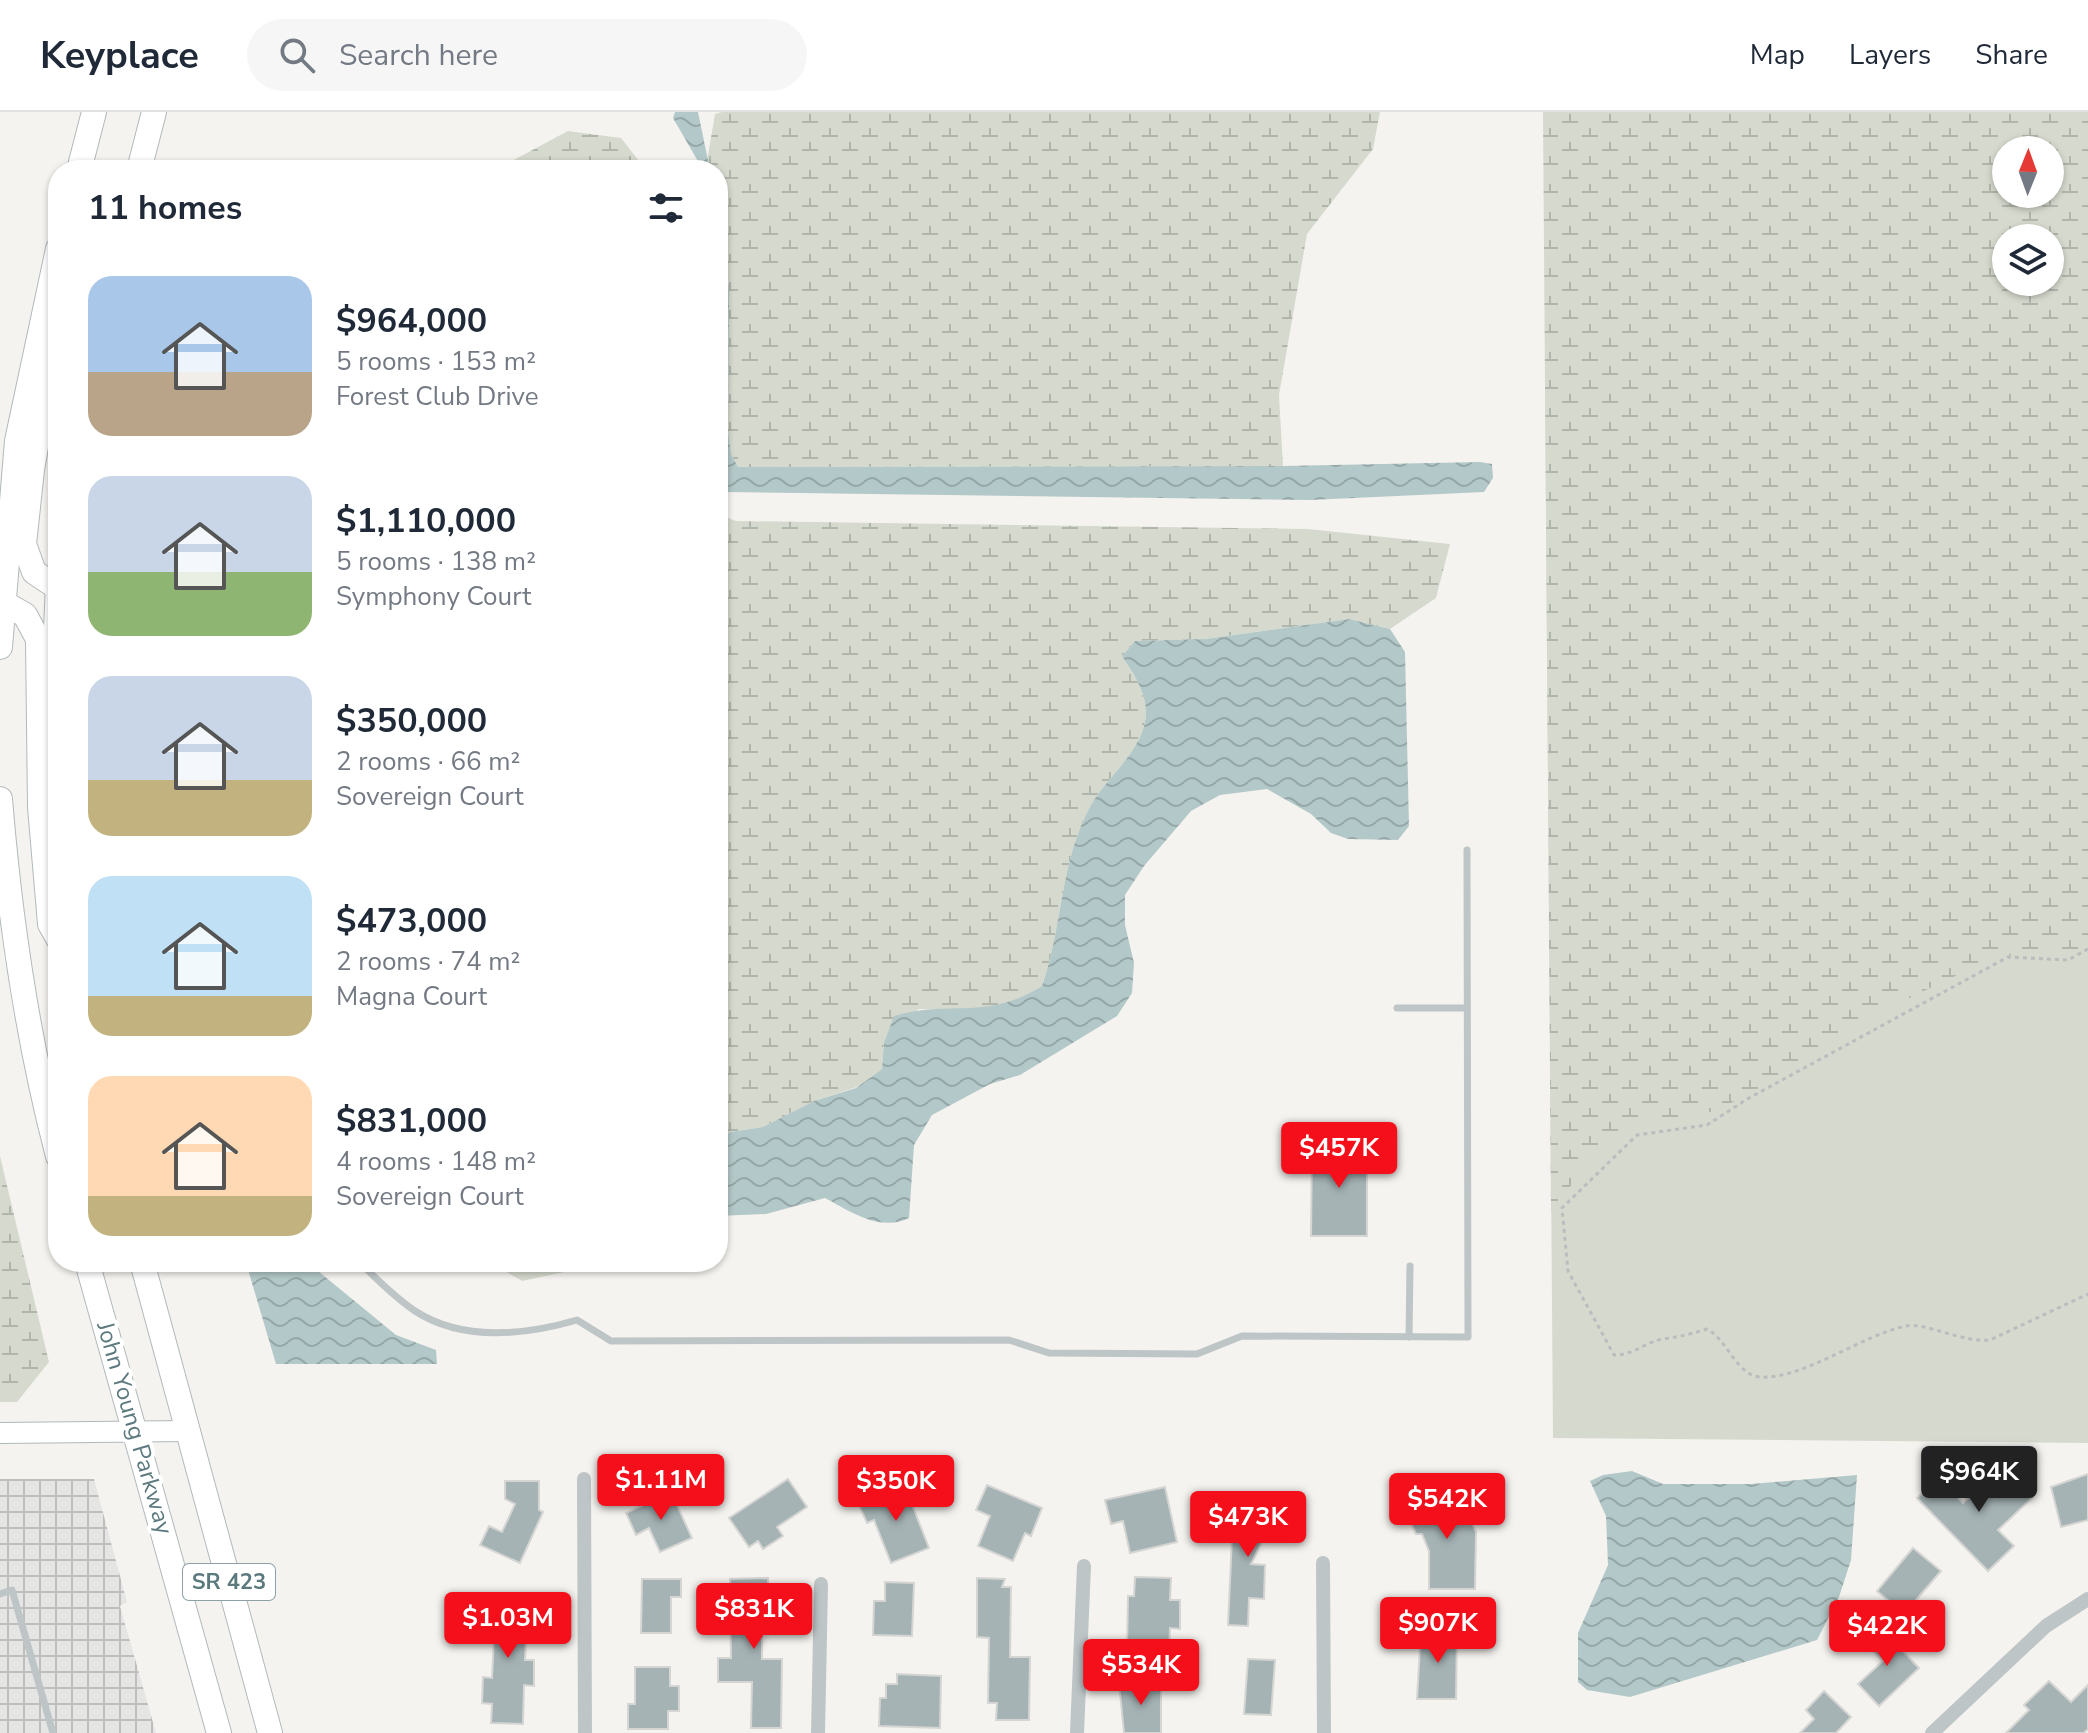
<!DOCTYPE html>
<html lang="en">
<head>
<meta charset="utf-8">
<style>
  body { margin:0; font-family:"Nunito Sans",sans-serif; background:#f6f6f7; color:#1f2937; height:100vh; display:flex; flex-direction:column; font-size:30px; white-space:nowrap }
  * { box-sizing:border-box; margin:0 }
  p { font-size:26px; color:#747a83 }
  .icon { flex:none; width:44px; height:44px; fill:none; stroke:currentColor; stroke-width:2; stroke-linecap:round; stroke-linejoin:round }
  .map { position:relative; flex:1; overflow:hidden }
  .panel { position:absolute; left:48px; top:48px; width:680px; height:1112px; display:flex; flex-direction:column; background:#fff; border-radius:32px; box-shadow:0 2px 6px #0004 }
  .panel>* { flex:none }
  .needle { width:52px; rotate:1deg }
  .tools { position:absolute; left:1992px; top:24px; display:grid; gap:16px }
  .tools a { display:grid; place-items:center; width:72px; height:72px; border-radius:50%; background:#fff; box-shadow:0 2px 6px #0004; font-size:40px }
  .price { position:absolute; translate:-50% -68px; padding:0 18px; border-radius:8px; background:#f50f1a; color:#fff; font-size:26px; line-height:52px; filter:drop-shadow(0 2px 4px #0008) }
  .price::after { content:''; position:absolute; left:50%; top:48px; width:24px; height:18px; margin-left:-12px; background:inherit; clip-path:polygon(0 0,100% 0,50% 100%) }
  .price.active { background:#222; color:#fff }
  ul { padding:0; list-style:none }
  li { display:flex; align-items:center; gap:24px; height:200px; padding:0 40px }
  li span { display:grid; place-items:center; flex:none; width:224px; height:160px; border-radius:24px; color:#555 }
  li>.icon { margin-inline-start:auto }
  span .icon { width:96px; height:96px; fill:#fffc; stroke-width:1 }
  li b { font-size:34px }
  h2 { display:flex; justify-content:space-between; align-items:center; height:96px; padding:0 40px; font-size:34px }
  header { display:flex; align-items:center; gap:48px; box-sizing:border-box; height:112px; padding:0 40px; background:#fff; border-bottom:2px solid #e0e1e3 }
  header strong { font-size:38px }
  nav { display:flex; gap:44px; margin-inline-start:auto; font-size:28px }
  .search { width:560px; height:72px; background:#f6f6f7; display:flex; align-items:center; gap:20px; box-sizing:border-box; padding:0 28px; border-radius:44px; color:#747a83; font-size:30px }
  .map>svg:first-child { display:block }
  .industrial { fill:url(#industrial-grid) }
  .grass { fill:#d6dace }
  .wetland { fill:url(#wetland-marsh); fill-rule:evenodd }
  .water { fill:url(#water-waves) }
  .building { fill:#a5b3b5; stroke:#d5d5d3; stroke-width:2 }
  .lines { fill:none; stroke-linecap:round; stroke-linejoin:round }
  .secondary-casing { stroke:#aeb8ba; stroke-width:22 }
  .primary-casing { stroke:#b1b9bb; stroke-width:26 }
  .path { stroke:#b8bdbe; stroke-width:3; stroke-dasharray:4 4; stroke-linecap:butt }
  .lane { stroke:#bec5c7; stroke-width:7 }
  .street { stroke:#bec5c7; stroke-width:14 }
  .secondary { stroke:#fff; stroke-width:20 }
  .primary { stroke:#fff; stroke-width:24 }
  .labels { text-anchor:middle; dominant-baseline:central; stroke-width:8; stroke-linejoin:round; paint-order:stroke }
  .shield { fill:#fff; stroke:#8da1a5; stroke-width:2 }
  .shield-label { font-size:22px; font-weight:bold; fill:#5c797e }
  .street-label { font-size:24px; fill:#5c797e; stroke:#fff }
</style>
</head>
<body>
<header>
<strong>Keyplace</strong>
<div class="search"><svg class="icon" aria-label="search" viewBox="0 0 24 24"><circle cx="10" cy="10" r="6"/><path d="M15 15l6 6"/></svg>Search here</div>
<nav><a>Map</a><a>Layers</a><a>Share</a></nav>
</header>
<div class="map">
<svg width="2088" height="1621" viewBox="0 0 2088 1621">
  <defs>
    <pattern id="industrial-grid" width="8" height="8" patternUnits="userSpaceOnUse" patternTransform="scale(2)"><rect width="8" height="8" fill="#e5e5e3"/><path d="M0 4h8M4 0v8" fill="none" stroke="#bdbebd"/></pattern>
    <pattern id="wetland-marsh" width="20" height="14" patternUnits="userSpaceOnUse" patternTransform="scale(2)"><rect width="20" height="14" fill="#d6dace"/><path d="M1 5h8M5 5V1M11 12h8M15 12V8" fill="none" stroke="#b1b6ac"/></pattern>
    <pattern id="water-waves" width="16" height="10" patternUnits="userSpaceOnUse" patternTransform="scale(2)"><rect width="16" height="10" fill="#b3c8c8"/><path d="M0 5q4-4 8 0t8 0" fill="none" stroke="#95a7a8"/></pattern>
  </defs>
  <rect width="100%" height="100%" fill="#f5f3ef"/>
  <path class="industrial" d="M0,1367H94L127,1490L120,1494L156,1621H0Z"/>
  <path class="grass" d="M1545,260L2088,263V1331L1553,1326Z"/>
  <g class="wetland">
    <path d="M722,0H1380L1373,37L1307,122L1279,283L1283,354L738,355L731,342L728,320L729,178L718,58H710L707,49L715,2Z"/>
    <path d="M1543,0H2088V835L2051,841L1997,844L1865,907C1836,938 1748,985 1708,1001C1685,1010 1658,1001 1636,1012C1601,1030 1574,1070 1551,1100ZM2006,38H2050V82H2006ZM2006,126H2050V170H2006Z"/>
    <path d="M568,19L621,26L646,58H495Z"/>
    <path d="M718,402L736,409L1308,417L1450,432L1436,486L1390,517L1349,507L1205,527L1135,529L1122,544C1133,561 1145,578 1146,599C1146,637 1108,663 1091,693C1060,748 1063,814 1042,874C999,901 968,898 919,897L884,931L882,957L857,975L814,989L763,1015L730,1020L718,1029Z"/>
    <path d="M0,1044L49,1250L17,1290H0Z"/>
    <path d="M490,1150H612L522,1169Z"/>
  </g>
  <g class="water">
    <path d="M675,0H698L710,58H703L673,6Z"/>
    <path d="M718,84L729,178L728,320L731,342L738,355L1283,354L1480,350L1492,352L1493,366L1484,380L1310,388L718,380Z"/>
    <path d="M1349,507L1390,517L1405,540L1409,714L1398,728L1348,727L1331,721L1311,702L1267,677L1220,683L1191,699L1144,754L1125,783V813L1134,851L1132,881L1117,904L1020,963L990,972L932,1003L914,1033L909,1106C880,1120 851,1100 825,1086L766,1102L718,1104V1029L730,1020L763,1015L814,989L856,976L882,957L884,931L894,904C952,887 984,910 1042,874C1063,814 1060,748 1091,693C1108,663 1146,637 1146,599C1145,578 1133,561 1122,544L1135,529L1205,527Z"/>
    <path d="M251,1150H307L396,1223L436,1238L437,1252H276L249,1161Z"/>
    <path d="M1972,1342L1983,1354L1965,1368L1962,1375L1952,1364Z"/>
    <path d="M1632,1359L1663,1372H1751L1857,1363L1851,1448L1839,1485L1817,1528L1630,1585L1587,1578L1578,1570V1521L1608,1453L1606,1404L1590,1369L1603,1363Z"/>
  </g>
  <g class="building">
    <path d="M1312,1031L1367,1032V1124H1311Z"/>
    <path d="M2002,1354L2033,1385L1998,1418L2014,1434L1988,1459L1917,1386L1938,1365L1963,1391Z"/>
    <path d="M2088,1362V1408L2061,1415L2051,1375Z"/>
    <path d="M788,1367L807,1395L777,1415L783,1424L763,1437L758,1429L749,1435L729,1406Z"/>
    <path d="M505,1369H539V1398L543,1400L520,1451L480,1433L489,1414L502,1420L515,1392L505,1387Z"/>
    <path d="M904,1372L929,1436L891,1451L874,1408L867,1411L858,1391Z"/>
    <path d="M987,1373L1042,1396L1031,1424L1025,1421L1013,1449L978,1434L990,1404L976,1398Z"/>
    <path d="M1165,1375L1177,1430L1130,1441L1123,1409L1111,1412L1105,1388Z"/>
    <path d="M1457,1377L1476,1420L1475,1477H1429V1439L1422,1422H1416L1406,1399Z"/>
    <path d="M671,1380L692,1426L660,1440L649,1416L636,1423L626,1401Z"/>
    <path d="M1253,1381L1279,1393L1251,1452L1265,1453L1264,1487L1249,1486L1248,1514L1228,1513L1232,1426Z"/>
    <path d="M1913,1436L1941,1459L1916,1488L1930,1500L1919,1514L1877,1479Z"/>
    <path d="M1135,1465L1171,1466L1170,1488H1180V1517L1170,1516L1169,1539L1127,1538L1128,1484H1134Z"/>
    <path d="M768,1466L769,1497L779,1496V1520H762V1547H782L781,1616H751L752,1570H718V1546H731L730,1467Z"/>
    <path d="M977,1466L1005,1467L1002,1475H1011L1010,1545H1030L1029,1608H996L997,1591H988L989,1526L977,1525Z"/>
    <path d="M642,1467H681V1485H671V1521H641Z"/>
    <path d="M885,1470L914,1471L912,1524L873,1523L874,1489H885Z"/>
    <path d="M484,1484L528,1487L525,1548H534V1574L524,1573L523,1612L491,1611L492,1592L482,1591L483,1565L492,1566L495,1505L483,1504Z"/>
    <path d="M1879,1514L1919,1556L1879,1594L1858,1572L1883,1549L1864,1529Z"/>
    <path d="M1421,1518H1457L1456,1587H1417Z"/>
    <path d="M1248,1547L1275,1548L1271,1603L1244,1602Z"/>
    <path d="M635,1555H670V1574H679V1599H668V1617H628V1592H635Z"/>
    <path d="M897,1562L941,1564L940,1616L879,1614L880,1586H886V1572H897Z"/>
    <path d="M2049,1569L2071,1590L2088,1573V1617L2084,1621H2006L2029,1598L2024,1593Z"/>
    <path d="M1119,1571H1161V1621H1124Z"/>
    <path d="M1824,1579L1851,1605L1836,1621H1800L1814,1607L1806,1598Z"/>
  </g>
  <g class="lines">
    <defs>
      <path id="secondary" d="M0,1321L187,1319"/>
      <g id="primary">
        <path d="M79,58L94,0"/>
        <path d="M139,58L154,0"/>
        <path d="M58,476L34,460L24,432L32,358L58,205"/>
        <path d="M4,491L25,503L38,527L40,695L50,812L58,826"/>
        <path d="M0,535L17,329L58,137"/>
        <path d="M54,563L58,472"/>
        <path d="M0,687C10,809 27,926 58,1044"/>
        <path d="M87,1150L219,1621"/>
        <path d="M142,1150L270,1621"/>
      </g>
    </defs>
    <use href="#secondary" class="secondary-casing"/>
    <use href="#primary" class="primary-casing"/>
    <path class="path" d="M2088,837L2068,848L2008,845L1749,986L1707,1013L1637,1023L1562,1096L1568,1159L1614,1243C1634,1243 1645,1230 1663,1227C1678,1225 1691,1222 1707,1217C1727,1227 1736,1263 1760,1265C1802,1268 1862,1223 1906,1214C1925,1210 1963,1231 1990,1228L2088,1182"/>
    <g class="lane">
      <path d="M1397,896H1467"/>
      <path d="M359,1150C377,1167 394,1185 415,1199C463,1230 526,1223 577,1208L611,1229L1009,1228L1049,1241L1197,1242L1242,1224L1468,1225L1467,738"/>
      <path d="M1409,1225L1410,1154"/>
      <path d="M0,1482L12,1478L53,1621"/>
    </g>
    <g class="street">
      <path d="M584,1367L585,1621"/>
      <path d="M1323,1451L1324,1621"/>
      <path d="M818,1621L821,1472"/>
      <path d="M1077,1621L1084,1454"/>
      <path d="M1932,1621L2046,1514L2088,1487"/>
    </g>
    <use href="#secondary" class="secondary"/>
    <use href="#primary" class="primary"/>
  </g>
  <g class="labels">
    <rect class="shield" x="183" y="1452" width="92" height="36" rx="6"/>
    <g class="shield-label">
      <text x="229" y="1470">SR 423</text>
    </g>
    <g class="street-label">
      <text transform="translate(135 1316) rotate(74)">John Young Parkway</text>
    </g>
  </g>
</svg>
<div class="tools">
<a><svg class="needle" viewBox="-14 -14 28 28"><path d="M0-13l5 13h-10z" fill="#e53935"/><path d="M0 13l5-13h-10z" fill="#747a83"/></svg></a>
<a><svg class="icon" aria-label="layers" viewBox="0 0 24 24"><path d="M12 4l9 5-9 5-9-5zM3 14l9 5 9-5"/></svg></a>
</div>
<b class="price" style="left:1339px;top:1078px">$457K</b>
<b class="price active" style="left:1979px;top:1402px">$964K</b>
<b class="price" style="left:661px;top:1410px">$1.11M</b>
<b class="price" style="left:896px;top:1411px">$350K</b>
<b class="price" style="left:1447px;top:1429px">$542K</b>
<b class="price" style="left:1248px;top:1447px">$473K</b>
<b class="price" style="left:754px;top:1539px">$831K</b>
<b class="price" style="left:508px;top:1548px">$1.03M</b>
<b class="price" style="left:1438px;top:1553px">$907K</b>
<b class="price" style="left:1887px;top:1556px">$422K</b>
<b class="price" style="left:1141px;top:1595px">$534K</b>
<section class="panel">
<h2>11 homes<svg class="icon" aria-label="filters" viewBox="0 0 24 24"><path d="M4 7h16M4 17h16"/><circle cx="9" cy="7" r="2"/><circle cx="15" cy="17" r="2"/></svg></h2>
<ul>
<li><span style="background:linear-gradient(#a9c7e8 60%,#b9a48a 0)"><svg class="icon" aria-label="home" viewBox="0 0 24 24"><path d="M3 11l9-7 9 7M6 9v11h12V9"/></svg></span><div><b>$964,000</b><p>5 rooms · 153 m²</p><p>Forest Club Drive</p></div></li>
<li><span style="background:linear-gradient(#c9d6e8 60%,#8fb573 0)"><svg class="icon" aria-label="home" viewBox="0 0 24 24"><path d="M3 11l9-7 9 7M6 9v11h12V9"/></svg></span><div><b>$1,110,000</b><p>5 rooms · 138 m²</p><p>Symphony Court</p></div></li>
<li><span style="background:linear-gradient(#c9d6e8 65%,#c2b280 0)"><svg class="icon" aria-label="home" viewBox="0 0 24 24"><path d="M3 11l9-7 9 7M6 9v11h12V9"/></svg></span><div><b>$350,000</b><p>2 rooms · 66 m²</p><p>Sovereign Court</p></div></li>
<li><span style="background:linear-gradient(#bfe0f5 75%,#c2b280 0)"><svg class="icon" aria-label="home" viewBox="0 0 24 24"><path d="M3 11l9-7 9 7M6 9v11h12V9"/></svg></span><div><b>$473,000</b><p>2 rooms · 74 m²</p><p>Magna Court</p></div></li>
<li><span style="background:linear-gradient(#ffd9b3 75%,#c2b280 0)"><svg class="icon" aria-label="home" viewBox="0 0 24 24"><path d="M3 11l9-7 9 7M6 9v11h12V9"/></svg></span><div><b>$831,000</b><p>4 rooms · 148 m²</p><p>Sovereign Court</p></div></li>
</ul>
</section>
</div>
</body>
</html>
